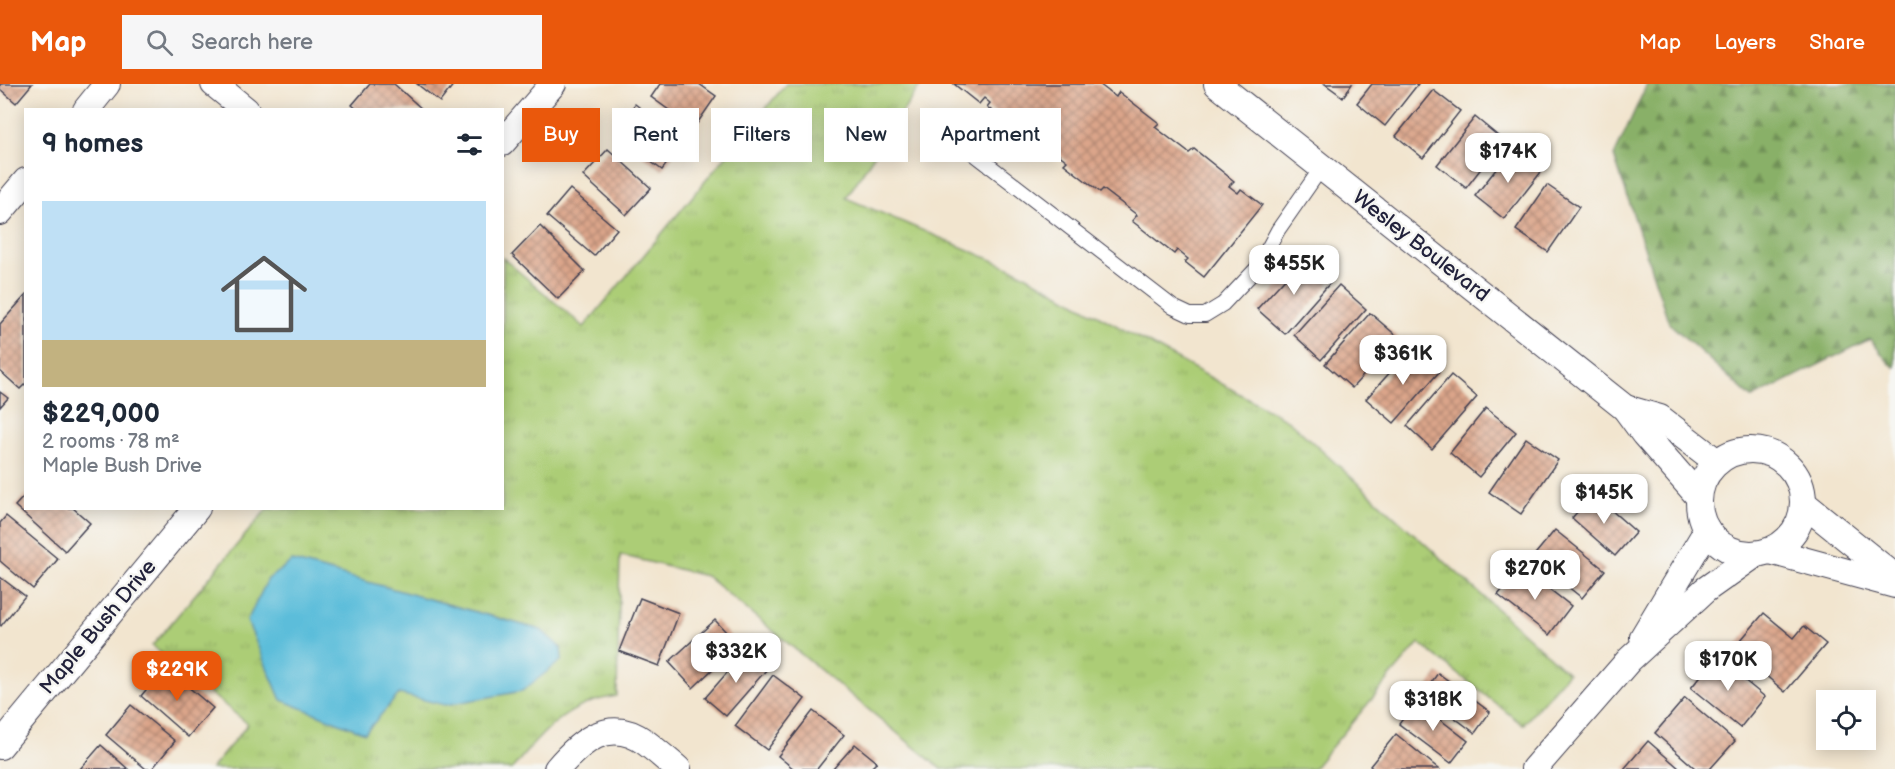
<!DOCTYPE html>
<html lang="en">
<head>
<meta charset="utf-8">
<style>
  body { margin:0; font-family:"Balsamiq Sans",sans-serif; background:#f6f6f7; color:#1f2937; height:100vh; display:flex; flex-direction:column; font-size:22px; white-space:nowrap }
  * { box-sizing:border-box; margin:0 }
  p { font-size:20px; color:#747a83 }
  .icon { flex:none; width:33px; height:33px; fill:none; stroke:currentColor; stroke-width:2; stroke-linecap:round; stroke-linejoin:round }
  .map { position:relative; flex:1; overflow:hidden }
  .side { position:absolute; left:24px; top:24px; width:480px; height:402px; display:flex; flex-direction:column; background:#fff; border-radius:0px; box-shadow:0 3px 15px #0003 }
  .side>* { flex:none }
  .top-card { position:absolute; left:522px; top:24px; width:570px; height:54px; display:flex; gap:12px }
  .fabs { position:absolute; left:1816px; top:606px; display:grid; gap:12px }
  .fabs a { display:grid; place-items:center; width:60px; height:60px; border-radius:0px; background:#fff; box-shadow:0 3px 15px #0003; font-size:30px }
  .price { position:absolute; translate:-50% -51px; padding:0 14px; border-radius:12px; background:#fff; color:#222; font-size:20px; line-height:39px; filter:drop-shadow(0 2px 3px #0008) }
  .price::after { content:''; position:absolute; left:50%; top:36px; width:18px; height:14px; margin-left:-9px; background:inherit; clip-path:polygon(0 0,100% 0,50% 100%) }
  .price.active { background:#ea580c; color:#fff }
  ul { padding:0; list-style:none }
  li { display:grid; align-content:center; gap:12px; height:318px; padding:0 18px }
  li span { display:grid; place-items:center; height:186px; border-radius:0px; color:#555 }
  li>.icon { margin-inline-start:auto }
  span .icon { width:108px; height:108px; fill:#fffc; stroke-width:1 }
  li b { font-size:26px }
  h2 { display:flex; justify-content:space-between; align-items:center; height:72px; padding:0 18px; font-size:26px }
  .pill { padding:0 21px; border-radius:0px; background:#fff; box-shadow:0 3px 15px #0003; font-size:21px; line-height:54px }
  .pill.active { background:#ea580c; color:#fff }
  header { display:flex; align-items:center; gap:36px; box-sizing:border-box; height:84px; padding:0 30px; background:#ea580c; color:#fff }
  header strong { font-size:28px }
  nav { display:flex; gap:33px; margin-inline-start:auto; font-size:21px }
  .search { width:420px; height:54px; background:#f6f6f7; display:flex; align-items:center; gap:15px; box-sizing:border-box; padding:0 21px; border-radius:0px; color:#747a83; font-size:22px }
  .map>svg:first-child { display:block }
  .grass { fill:url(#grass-tufts); stroke:#677858; stroke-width:1.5 }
  .forest { fill:url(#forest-firs); stroke:#566951; stroke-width:1.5 }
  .water { fill:#5bbdda; stroke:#3e708a; stroke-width:1.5 }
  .building { fill:url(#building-cross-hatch) }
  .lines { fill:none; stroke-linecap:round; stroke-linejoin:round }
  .lane-casing { stroke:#413f51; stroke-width:16 }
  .street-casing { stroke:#413f51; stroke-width:28 }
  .lane { stroke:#fff; stroke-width:14 }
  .street { stroke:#fff; stroke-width:26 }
  .labels { text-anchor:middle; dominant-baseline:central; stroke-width:5; stroke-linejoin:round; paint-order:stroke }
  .street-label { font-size:21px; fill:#22223b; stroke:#f6f6f2 }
</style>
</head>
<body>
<header>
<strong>Map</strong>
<div class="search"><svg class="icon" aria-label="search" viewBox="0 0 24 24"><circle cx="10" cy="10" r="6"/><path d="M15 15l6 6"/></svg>Search here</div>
<nav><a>Map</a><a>Layers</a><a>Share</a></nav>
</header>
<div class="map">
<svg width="1895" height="685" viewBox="0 0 1895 685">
  <defs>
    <pattern id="grass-tufts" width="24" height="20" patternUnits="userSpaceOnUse" patternTransform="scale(1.5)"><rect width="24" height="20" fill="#accd76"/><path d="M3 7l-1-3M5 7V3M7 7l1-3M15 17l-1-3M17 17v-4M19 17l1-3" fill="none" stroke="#94b067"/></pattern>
    <pattern id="forest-firs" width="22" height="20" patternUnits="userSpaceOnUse" patternTransform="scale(1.5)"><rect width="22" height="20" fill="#89b067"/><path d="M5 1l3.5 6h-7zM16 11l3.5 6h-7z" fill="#708f56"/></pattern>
    <pattern id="building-cross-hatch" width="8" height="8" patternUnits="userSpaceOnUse" patternTransform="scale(1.5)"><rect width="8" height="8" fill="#dba58a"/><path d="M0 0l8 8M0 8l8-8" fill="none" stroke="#b18672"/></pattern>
  </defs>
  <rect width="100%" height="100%" fill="#f6f6f2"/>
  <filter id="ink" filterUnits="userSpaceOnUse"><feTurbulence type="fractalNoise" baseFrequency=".0167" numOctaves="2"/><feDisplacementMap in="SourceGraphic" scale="12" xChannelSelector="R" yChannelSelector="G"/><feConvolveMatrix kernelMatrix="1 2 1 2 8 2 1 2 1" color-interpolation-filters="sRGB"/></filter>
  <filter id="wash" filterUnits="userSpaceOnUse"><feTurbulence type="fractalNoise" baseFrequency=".008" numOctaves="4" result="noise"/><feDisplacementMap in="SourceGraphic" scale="24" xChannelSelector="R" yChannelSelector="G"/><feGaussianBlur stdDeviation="1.35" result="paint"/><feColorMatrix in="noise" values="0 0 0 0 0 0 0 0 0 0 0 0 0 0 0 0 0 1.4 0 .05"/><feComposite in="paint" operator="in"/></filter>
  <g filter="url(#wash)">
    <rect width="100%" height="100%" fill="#f2e5cf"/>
    <path class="grass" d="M786,0H921L846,114L1018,187L1289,337L1568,589L1523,641L1419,559L1313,685H941L706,492L620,471L617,612C567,619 541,649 512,685H211L248,640L152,562L267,425L502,424L503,174L584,243Z"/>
    <path class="forest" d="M1647,0H1895V283L1889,279L1870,255L1752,314L1669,239L1614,72Z"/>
    <path class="water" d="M292,477L541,546L561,564L562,576L522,607L445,621L399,610L365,649L281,616L247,537L268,495Z"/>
    <g id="blocks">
      <g class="building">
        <path d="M0,0H32L16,19L0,5Z"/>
        <path d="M370,0H394L423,26H358L352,21Z"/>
        <path d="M417,0H454L440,18Z"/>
        <path d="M660,0H699L716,12L694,44L651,13Z"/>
        <path d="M954,0H1099L1116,13L1119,8L1159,39L1155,43L1189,69L1194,65L1234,97L1229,102L1238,109L1241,105L1262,121L1204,193L1185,178L1188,175L1177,166L1174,170L1132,137L1137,131L1103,105L1100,108L1064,80L1067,77L1034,51L1030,56L987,23L990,19L984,14L979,20Z"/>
        <path d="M1325,0H1352L1343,13Z"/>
        <path d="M1372,0H1418L1385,42L1357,19Z"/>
        <path d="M1433,6L1460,27L1423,74L1396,52Z"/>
        <path d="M635,20L684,57L662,86L627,60L635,48L621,38Z"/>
        <path d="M1475,33L1503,56L1466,104L1437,81Z"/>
        <path d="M608,65L651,104L626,131L583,92Z"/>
        <path d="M1512,65L1541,88L1504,135L1475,112Z"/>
        <path d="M1547,101L1579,123L1548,168L1516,146Z"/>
        <path d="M570,105L617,145L594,172L547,132Z"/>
        <path d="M540,142L585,187L558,215L512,171Z"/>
        <path d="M1303,175L1330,199L1285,250L1257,225Z"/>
        <path d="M1339,201L1366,225L1321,276L1294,251Z"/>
        <path d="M26,211V299L20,305L0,287V240Z"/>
        <path d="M1370,229L1398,253L1352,304L1325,280Z"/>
        <path d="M1412,264L1439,288L1394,339L1366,315Z"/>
        <path d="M1451,291L1477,313L1432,365L1407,342Z"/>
        <path d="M0,308L8,314L0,323Z"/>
        <path d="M1486,324L1516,348L1479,393L1450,369Z"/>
        <path d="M1526,354L1558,376L1521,430L1489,408Z"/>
        <path d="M26,410V424H73L90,439L65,467L15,422Z"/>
        <path d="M1593,410L1636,448L1615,472L1572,434Z"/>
        <path d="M6,432L58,475L33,505L0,477V439Z"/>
        <path d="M1555,446L1605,486L1582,514L1532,474Z"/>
        <path d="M1521,483L1571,522L1549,551L1498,511Z"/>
        <path d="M0,493L25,512L1,542L0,541Z"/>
        <path d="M640,514L679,529L659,582L619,567Z"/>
        <path d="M1764,529L1794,554L1804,542L1826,560L1785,608L1734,564Z"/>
        <path d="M715,536L738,561L693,604L669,578Z"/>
        <path d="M746,567L767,585L726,632L705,614Z"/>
        <path d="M1716,573L1765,613L1740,644L1691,604Z"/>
        <path d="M165,583L213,624L188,653L141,612Z"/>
        <path d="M1438,589L1490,628L1475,649L1423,610Z"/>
        <path d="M773,591L805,615L767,666L735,642Z"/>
        <path d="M1685,614L1735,657L1710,685H1696L1655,649Z"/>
        <path d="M1416,617L1468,657L1451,679L1399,640Z"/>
        <path d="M131,621L175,657L152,685H146L106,651Z"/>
        <path d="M813,627L844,651L817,685H794L778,672Z"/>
        <path d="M1396,650L1439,685H1373L1370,682Z"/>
        <path d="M1648,657L1680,685H1624Z"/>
        <path d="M855,660L877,678L870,685H833Z"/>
        <path d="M101,661L128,685H80Z"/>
      </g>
    </g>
  </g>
  <g filter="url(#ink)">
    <use href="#blocks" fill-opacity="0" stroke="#413f51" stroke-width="1.5"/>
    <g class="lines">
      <defs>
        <path id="lane" d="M964,62L1173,223L1190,231H1205L1223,220L1258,183L1278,146L1322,83"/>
        <g id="street">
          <path d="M214,0L246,26"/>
          <path d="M1217,0L1625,324L1644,350L1699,413"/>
          <path d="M86,26L107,0"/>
          <path d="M502,59L553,0"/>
          <path d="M0,128L26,97"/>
          <path d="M1625,324L1660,334L1717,378"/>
          <circle cx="1751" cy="418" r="52"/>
          <path d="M1803,419L1895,493"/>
          <path d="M1770,467L1895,501"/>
          <path d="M1643,553L1707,446"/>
          <path d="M0,662L197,424"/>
          <path d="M557,685C580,658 609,632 645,658C656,666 667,676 678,685"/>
          <path d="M1534,685L1629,576L1705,506L1756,470"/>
        </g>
      </defs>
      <use href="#lane" class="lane-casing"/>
      <use href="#street" class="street-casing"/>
      <use href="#lane" class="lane"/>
      <use href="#street" class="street"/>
    </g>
  </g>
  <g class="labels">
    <g class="street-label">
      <text transform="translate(1421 162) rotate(38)">Wesley Boulevard</text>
      <text transform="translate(98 543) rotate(-50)">Maple Bush Drive</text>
    </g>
  </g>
</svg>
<div class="fabs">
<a><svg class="icon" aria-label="locate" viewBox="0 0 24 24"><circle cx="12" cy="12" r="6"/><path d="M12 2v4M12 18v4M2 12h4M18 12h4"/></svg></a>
</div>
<b class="price" style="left:1508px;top:100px">$174K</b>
<b class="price" style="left:1294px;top:212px">$455K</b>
<b class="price" style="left:1403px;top:302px">$361K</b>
<b class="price" style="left:1604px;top:441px">$145K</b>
<b class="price" style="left:1535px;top:517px">$270K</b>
<b class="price" style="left:736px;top:600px">$332K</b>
<b class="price" style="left:1728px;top:608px">$170K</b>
<b class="price active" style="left:177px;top:618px">$229K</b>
<b class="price" style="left:1433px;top:648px">$318K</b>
<div class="top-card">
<a class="pill active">Buy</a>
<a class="pill">Rent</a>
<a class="pill">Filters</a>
<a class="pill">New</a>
<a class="pill">Apartment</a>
</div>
<section class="side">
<h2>9 homes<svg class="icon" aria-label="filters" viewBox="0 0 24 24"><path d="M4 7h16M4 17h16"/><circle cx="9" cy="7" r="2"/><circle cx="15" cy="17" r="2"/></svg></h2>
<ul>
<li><span style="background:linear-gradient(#bfe0f5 75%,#c2b280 0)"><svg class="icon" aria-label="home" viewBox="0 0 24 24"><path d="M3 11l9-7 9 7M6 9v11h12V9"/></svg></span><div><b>$229,000</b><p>2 rooms · 78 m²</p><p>Maple Bush Drive</p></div></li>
</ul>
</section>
</div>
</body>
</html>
